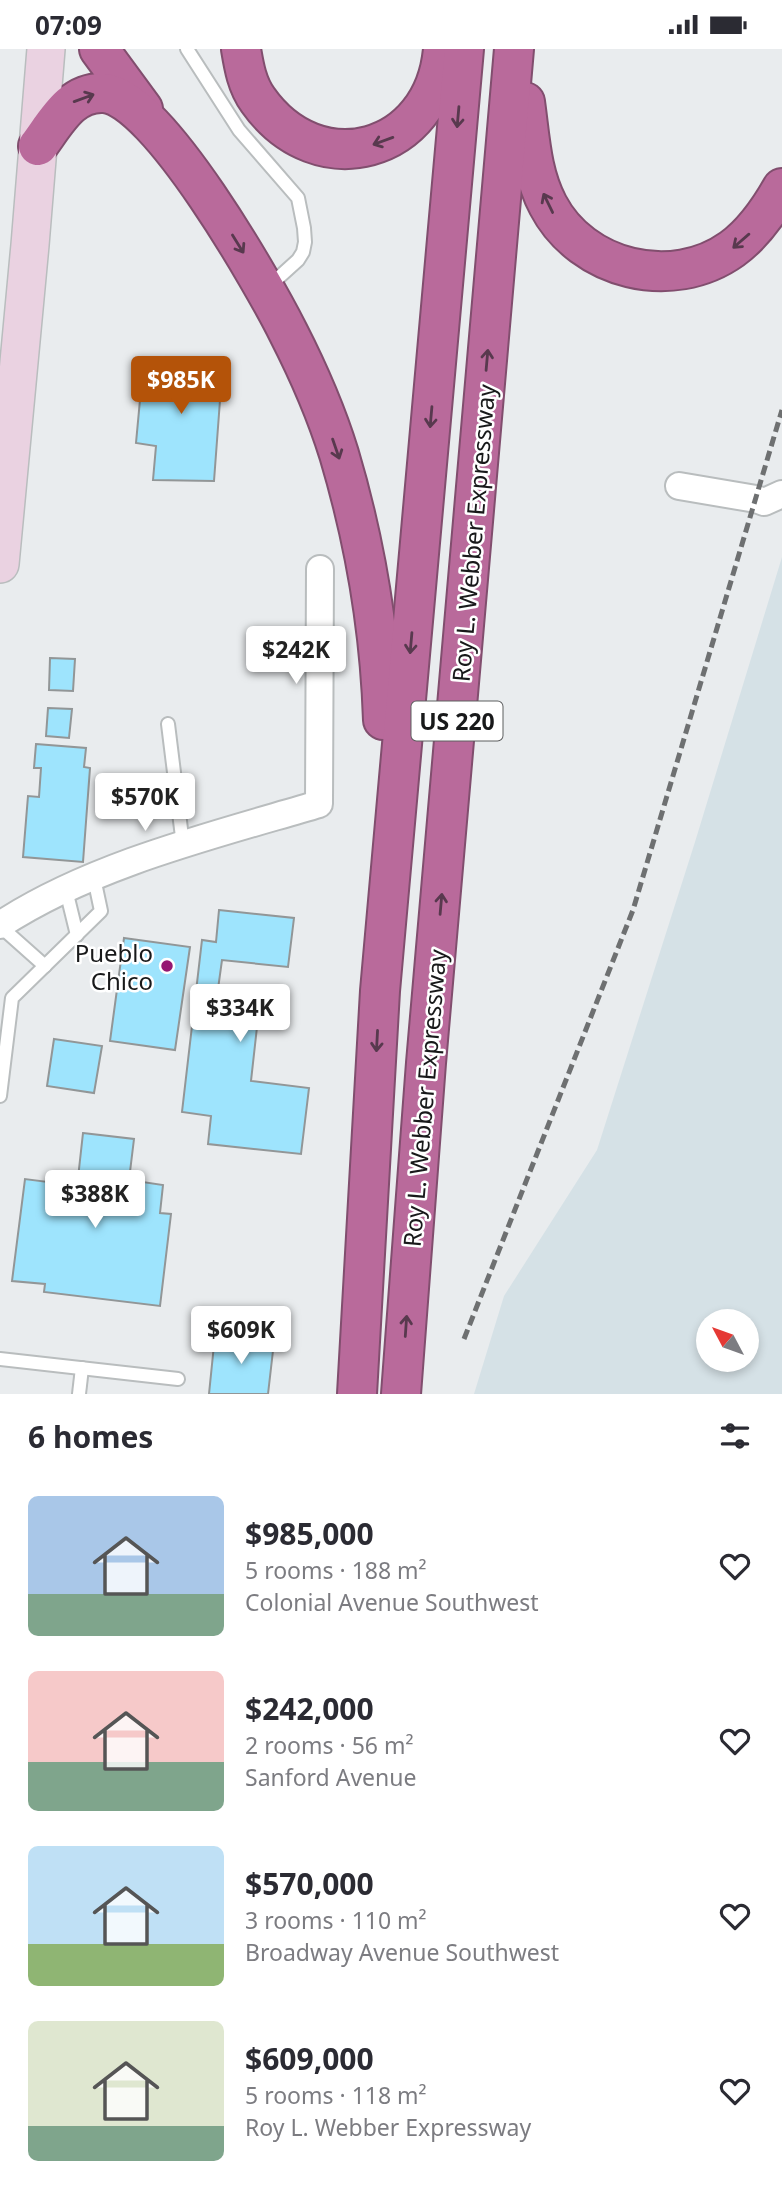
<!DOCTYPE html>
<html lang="en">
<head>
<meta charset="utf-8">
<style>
  body { margin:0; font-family:"Noto Sans",sans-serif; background:#f2f2f3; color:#2b2b33; height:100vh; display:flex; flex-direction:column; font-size:26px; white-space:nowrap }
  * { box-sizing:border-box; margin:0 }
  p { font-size:23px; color:#7c7c81 }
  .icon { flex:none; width:38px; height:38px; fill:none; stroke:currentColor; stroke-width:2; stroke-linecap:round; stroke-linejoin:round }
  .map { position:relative; height:1345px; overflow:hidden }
  .side { display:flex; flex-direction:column; background:#fff; flex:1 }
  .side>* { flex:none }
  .needle { width:46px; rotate:311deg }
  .tools { position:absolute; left:696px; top:1260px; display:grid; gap:14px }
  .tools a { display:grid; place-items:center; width:63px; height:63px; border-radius:50%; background:#fff; box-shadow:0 4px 10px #0003; font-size:35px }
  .price { position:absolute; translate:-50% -60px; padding:0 16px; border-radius:7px; background:#fff; color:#222; font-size:23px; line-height:46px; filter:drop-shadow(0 2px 4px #0008) }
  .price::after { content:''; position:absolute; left:50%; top:42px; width:21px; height:16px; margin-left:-10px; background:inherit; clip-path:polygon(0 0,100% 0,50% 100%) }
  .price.on { background:#b45309; color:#fff }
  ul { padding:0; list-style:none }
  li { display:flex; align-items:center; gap:21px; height:175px; padding:0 28px }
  li span { display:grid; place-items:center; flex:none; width:196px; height:140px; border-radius:10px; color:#555 }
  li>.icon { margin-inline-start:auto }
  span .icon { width:84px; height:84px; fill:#fffc; stroke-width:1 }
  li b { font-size:30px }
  h2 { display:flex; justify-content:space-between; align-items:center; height:84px; padding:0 28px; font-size:30px }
  .status { display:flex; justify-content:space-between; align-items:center; height:49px; padding:0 35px; background:#fff; direction:ltr }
  .status svg { height:19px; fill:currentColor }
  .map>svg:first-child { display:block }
  .built { fill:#d5e1e6; fill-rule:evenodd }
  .building { fill:#9ee4fd; stroke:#929697; stroke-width:2 }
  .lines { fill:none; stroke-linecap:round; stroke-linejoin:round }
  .lane-casing { stroke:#b9bdbe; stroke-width:16 }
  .street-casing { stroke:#b9bdbe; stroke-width:30 }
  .secondary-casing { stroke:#b9bdbe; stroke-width:40 }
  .highway-casing { stroke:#814e6e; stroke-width:42 }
  .lane { stroke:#fff; stroke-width:12 }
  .street { stroke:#fff; stroke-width:26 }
  .secondary { stroke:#ead2e1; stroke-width:37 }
  .highway { stroke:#b96a9b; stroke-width:38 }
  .rail { stroke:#6e7071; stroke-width:5; stroke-dasharray:10 5; stroke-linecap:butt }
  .oneway { stroke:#58394e }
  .poi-dot { fill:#951771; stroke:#fff; stroke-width:2.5 }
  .labels { text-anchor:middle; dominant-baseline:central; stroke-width:5; stroke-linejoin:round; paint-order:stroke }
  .shield { fill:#fff; stroke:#5d5e5f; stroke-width:2 }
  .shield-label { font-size:23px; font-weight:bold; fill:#18191a }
  .street-label { font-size:24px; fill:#18191a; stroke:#fff }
  .poi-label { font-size:24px; fill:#18191a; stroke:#fff; text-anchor:end }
</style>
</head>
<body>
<div class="status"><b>07:09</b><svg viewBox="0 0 49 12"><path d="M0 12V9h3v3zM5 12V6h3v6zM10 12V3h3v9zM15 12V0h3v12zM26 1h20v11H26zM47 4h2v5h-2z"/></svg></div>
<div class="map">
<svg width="782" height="1345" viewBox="0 0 782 1345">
  <rect width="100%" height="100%" fill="#e9ecee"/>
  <path class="built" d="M782,508V1345H474L504,1247L597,1101L695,793ZM709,1272H747V1311H709Z"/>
  <g class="building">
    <path d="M144,308L223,311L214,432L153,431L156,397L136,394Z"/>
    <path d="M50,609L75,610L73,642L49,641Z"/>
    <path d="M48,659L72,660L69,689L46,687Z"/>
    <path d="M36,695L86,699L84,718L90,719L83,813L23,808L28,747L39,748L41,719H34Z"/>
    <path d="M219,861L294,869L288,918L222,911L217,947L260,951L251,1032L309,1039L301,1105L208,1095L211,1067L182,1063L202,891L216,893Z"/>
    <path d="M124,889L190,898L175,1001L110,992Z"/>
    <path d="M54,990L102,997L94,1044L47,1037Z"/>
    <path d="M83,1084L134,1090L129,1131L163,1136L160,1164L171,1165L160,1257L44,1243L45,1235L12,1232L25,1130L63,1135L64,1127L78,1129Z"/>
    <path d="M215,1286L274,1293L268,1345H209Z"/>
  </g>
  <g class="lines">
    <defs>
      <g id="lane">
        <path d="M187,0L239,81L298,149L304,179L305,193L303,203L298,211L267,239"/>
        <path d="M168,675L183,796"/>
        <path d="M66,841L77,886"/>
        <path d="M0,877L45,917"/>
        <path d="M0,1047L12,949L101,862L94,829"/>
        <path d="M0,1310L178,1330"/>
        <path d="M79,1345L82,1319"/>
      </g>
      <g id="street">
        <path d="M679,437L756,450L764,453L782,445"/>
        <path d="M0,876C91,816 214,786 319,755L320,520"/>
      </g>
      <path id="secondary" d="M0,515L30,196L46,0"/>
      <g id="highway">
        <path d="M99,0L143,60"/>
        <path d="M241,0C244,18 247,36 258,51C318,136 434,105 443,0"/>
        <path d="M525,53C530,88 531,124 548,156C582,221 672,243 732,200C754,184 769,162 782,139"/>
        <path d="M38,97C56,73 71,42 104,44C157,47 264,235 288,283C308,322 326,363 339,405C365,492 380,580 383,671"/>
        <path d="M357,1345L380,942L464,0"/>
        <path d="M401,1345L426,1014L514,0"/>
      </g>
    </defs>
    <use href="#lane" class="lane-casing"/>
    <use href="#street" class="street-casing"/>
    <use href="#secondary" class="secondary-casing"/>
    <use href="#highway" class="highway-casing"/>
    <use href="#lane" class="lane"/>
    <use href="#street" class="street"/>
    <use href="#secondary" class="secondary"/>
    <use href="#highway" class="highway"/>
    <path class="rail" d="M464,1290L633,861L782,361"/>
  </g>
  <defs><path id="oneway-shaft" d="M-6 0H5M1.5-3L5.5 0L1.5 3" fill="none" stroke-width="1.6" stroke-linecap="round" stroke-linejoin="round" transform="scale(1.75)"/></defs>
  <g class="oneway">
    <use href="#oneway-shaft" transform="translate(84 49) rotate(-20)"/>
    <use href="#oneway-shaft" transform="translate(458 68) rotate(95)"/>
    <use href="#oneway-shaft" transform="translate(383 92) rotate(160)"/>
    <use href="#oneway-shaft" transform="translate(548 154) rotate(-116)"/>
    <use href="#oneway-shaft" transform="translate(741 192) rotate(139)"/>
    <use href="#oneway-shaft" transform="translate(238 195) rotate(58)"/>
    <use href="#oneway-shaft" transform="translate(487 311) rotate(-85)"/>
    <use href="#oneway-shaft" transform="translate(431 368) rotate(95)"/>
    <use href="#oneway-shaft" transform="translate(336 400) rotate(71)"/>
    <use href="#oneway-shaft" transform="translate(411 594) rotate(95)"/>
    <use href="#oneway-shaft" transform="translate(441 855) rotate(-85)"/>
    <use href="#oneway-shaft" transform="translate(377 992) rotate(93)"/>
    <use href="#oneway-shaft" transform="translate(406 1277) rotate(-86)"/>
  </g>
  <circle class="poi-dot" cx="167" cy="917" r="7"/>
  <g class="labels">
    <rect class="shield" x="411.5" y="652.5" width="91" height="39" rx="5"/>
    <g class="shield-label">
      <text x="457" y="672">US 220</text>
    </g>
    <g class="street-label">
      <text transform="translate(473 484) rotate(-85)">Roy L. Webber Expressway</text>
      <text transform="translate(424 1049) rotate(-85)">Roy L. Webber Expressway</text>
    </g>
    <g class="poi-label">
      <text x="153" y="903">Pueblo<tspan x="153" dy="28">Chico</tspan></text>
    </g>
  </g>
</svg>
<div class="tools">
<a><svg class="needle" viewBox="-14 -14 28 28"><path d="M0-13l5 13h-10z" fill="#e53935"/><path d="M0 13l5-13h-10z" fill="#7c7c81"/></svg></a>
</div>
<b class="price on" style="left:181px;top:367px">$985K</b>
<b class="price" style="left:296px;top:637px">$242K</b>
<b class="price" style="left:145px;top:784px">$570K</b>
<b class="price" style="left:240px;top:995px">$334K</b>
<b class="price" style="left:95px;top:1181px">$388K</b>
<b class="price" style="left:241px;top:1317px">$609K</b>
</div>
<section class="side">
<h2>6 homes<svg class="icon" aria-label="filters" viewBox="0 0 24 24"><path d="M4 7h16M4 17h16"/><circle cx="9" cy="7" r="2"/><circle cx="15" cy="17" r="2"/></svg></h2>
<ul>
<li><span style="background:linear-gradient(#a9c7e8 70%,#7fa58c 0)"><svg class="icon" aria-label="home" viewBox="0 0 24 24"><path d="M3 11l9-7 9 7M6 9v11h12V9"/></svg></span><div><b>$985,000</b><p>5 rooms · 188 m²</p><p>Colonial Avenue Southwest</p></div><svg class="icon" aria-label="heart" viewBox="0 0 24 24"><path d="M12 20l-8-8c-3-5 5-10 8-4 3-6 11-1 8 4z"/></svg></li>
<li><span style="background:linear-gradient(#f6c9c9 65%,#7fa58c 0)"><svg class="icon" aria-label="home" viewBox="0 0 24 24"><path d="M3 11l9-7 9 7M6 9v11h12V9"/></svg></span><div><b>$242,000</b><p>2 rooms · 56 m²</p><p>Sanford Avenue</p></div><svg class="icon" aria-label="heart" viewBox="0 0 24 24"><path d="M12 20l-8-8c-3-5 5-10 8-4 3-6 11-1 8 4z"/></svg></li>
<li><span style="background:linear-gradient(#bfe0f5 70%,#8fb573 0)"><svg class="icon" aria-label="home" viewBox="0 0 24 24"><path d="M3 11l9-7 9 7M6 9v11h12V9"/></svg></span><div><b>$570,000</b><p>3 rooms · 110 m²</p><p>Broadway Avenue Southwest</p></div><svg class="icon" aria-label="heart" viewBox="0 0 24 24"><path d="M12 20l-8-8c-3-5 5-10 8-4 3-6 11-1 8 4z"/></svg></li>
<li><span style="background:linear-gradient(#dfe7d0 75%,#7fa58c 0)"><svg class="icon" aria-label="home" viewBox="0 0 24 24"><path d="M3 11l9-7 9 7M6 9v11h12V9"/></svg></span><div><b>$609,000</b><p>5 rooms · 118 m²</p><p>Roy L. Webber Expressway</p></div><svg class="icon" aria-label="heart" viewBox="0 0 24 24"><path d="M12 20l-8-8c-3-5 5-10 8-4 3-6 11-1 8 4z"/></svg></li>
</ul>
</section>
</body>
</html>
